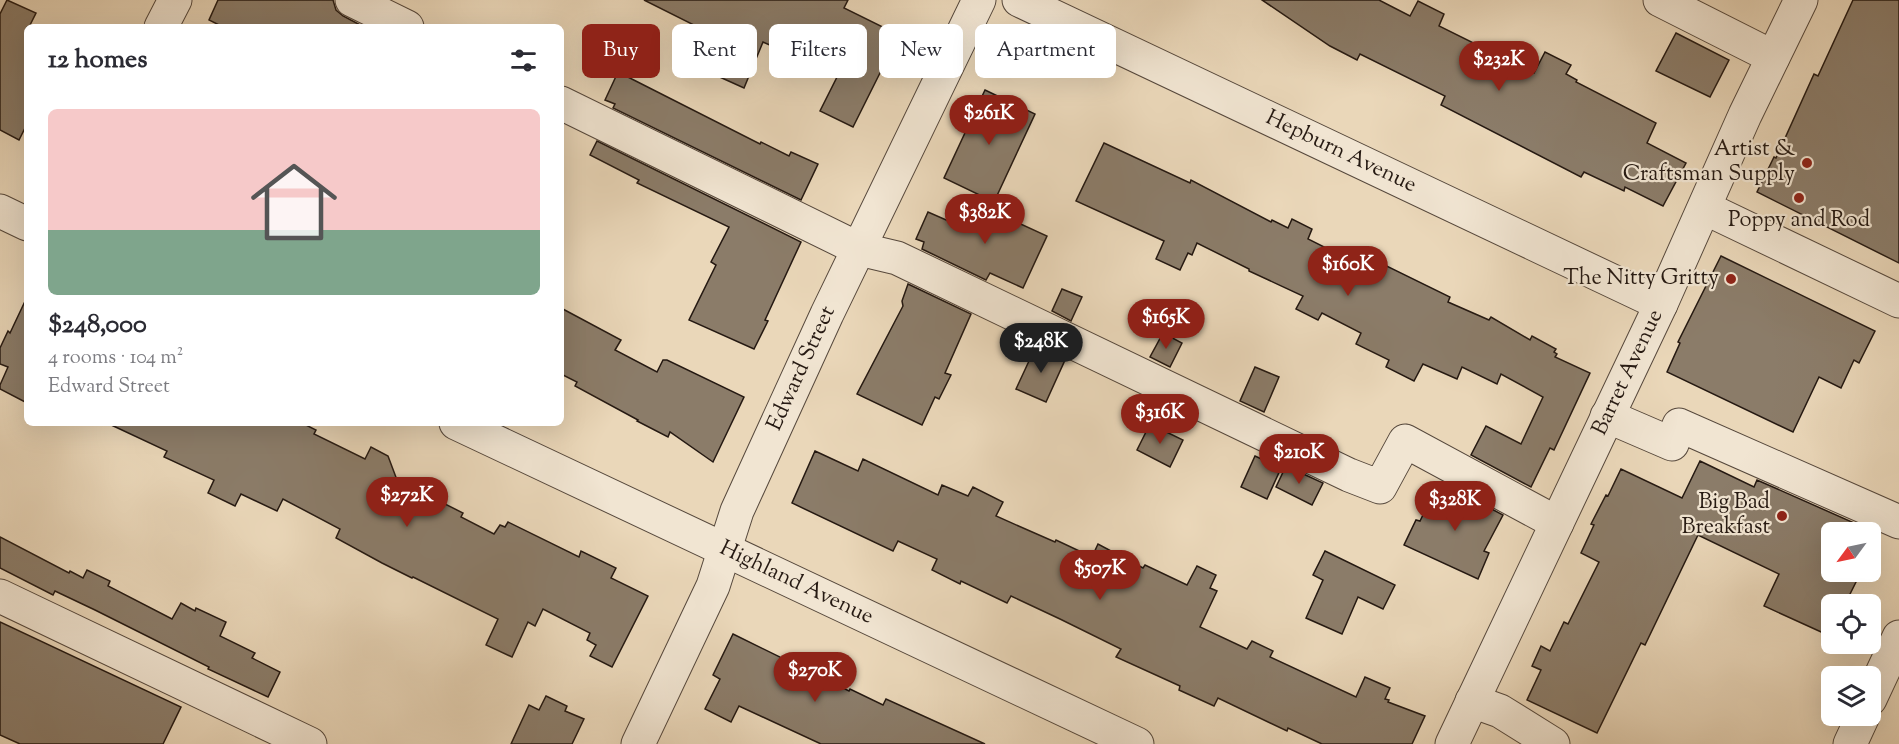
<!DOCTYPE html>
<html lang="en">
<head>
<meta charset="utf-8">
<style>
  body { margin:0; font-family:"Sorts Mill Goudy",serif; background:#f7f7f7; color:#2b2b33; height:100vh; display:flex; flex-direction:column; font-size:22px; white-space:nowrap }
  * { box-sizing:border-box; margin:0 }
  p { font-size:20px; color:#7c7c81 }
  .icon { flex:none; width:33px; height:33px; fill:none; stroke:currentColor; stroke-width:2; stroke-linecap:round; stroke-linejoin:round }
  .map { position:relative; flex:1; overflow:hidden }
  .drawer { position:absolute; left:24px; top:24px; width:540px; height:402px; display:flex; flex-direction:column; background:#fff; border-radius:9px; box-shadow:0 6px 24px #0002 }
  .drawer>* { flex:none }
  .banner { position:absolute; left:582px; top:24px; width:570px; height:54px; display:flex; gap:12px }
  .needle { width:39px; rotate:237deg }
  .fabs { position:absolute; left:1821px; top:522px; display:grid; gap:12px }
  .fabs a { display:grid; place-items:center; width:60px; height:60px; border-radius:9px; background:#fff; box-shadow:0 6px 24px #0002; font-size:30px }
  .price { position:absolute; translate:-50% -51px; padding:0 14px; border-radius:21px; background:#8f2418; color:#fff; font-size:20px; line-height:39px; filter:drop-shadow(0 2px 3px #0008) }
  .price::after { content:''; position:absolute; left:50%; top:36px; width:18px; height:14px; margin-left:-9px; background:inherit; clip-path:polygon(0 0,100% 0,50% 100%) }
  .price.on { background:#222; color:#fff }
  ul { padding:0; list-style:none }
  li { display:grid; align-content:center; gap:12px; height:318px; padding:0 24px }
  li+li { border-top:2px solid #e1e1e2 }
  li span { display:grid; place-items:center; height:186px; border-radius:9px; color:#555 }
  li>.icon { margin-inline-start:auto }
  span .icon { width:108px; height:108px; fill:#fffc; stroke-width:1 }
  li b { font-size:26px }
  h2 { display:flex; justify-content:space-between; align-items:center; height:72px; padding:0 24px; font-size:26px }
  .chip { padding:0 21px; border-radius:9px; background:#fff; box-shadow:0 6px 24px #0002; font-size:21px; line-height:54px }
  .chip.on { background:#8f2418; color:#fff }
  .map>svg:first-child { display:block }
  .building { fill:#8b7c69; stroke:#251912; stroke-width:1.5 }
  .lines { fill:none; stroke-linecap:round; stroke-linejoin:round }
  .minor-casing { stroke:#56483c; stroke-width:35 }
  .minor { stroke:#f1e5d2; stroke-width:33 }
  .poi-dot { fill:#8f2418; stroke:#f1e5d2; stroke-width:2 }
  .labels { text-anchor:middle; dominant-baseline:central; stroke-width:4.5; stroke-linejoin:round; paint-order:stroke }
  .poi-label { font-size:22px; fill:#251912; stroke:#f1e5d2; text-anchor:end }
  .street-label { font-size:22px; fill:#251912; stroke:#f1e5d2 }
</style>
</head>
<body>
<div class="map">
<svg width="1899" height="744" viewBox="0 0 1899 744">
  <rect width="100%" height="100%" fill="#ead7b9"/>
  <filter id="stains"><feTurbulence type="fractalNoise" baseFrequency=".00333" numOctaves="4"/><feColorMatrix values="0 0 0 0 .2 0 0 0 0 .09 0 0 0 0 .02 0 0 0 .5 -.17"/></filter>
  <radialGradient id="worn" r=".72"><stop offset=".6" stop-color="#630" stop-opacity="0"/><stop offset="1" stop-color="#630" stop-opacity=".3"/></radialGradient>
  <g class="building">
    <path d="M7,0L36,13L29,27H27V124L19,140L0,130V14Z"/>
    <path d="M218,0H333L336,10L343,16L364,27H223L209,20Z"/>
    <path d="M644,0H848L844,8L901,36L890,58L888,57L853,127L820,111L838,75L763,42L744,88L702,69L716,36Z"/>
    <path d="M1262,0H1379L1410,16L1418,1L1444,14L1439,26L1534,73L1545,52L1571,65L1566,74L1577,80L1576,82L1656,123L1647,143L1686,163L1663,206L1625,187L1624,191L1584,172L1581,177L1441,105L1445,96L1360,54L1357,60L1330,46Z"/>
    <path d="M1853,0H1899V263L1757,192L1774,157L1776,158L1814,74L1818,76Z"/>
    <path d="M1676,33L1729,60L1710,97L1656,71Z"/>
    <path d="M618,72L760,144L761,142L789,156L791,152L818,164L801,200L613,108L615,104L605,100Z"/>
    <path d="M985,90L1035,114L994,202L944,178Z"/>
    <path d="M597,141L801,242L765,320L768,321L754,349L689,320L716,265L711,262L729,227L637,183L639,180L590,155Z"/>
    <path d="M1104,143L1190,183L1191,180L1271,222L1272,220L1288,228L1292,219L1312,229L1308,239L1354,262L1358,252L1450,297L1448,302L1489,320L1491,317L1530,340L1532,336L1556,349L1554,352L1557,354L1555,357L1590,373L1554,450L1550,448L1531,487L1471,455L1486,426L1521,444L1543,397L1501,374L1497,384L1462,367L1457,379L1423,364L1414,381L1386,367L1389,360L1356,344L1361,333L1322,313L1318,320L1296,309L1303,296L1249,271V269L1197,243L1192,255L1188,253L1180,270L1156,259L1164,241L1076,201Z"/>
    <path d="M981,206L1047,236L1023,288L990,273L986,280L922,249L924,242L916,239L928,212L969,230Z"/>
    <path d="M1721,256L1875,331L1859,363L1854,360L1841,388L1819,377L1793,432L1667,372L1680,343L1678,342Z"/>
    <path d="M908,284L971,314L945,373L951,375L939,399L935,397L922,425L857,394L903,306L902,301Z"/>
    <path d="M1062,289L1082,297L1071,321L1052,311Z"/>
    <path d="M27,297V403L0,389V385L8,367L0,364V348L8,331L10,333Z"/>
    <path d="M561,308L621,340L615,350L657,372L663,360H667L744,397L713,462L670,432L668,437L637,421L638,420L575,386L577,382L561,374Z"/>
    <path d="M1163,333L1182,343L1170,367L1150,357Z"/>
    <path d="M1036,346L1065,360L1046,402L1016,389Z"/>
    <path d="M1255,367L1279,377L1264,412L1240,401Z"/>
    <path d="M107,423H302L316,430L314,434L365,459L371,447L388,456L397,480L463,513L461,517L494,534L500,525L505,527L508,522L579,557L581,551L616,568L611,578L648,596L612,667L590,656L596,645L587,640L590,633L543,609L535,626L528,622L512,657L486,645L498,619L413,577L412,578L382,563L336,538L340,529L283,499L277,511L241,494L235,506L208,493L214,480L164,457L167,451Z"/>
    <path d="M1150,424L1183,440L1170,467L1137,450Z"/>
    <path d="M815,451L858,471L863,459L938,495L942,485L968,496L973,487L1003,502L996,516L1055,542L1056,540L1092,557L1098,544L1143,568L1145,565L1187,585L1197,566L1216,575L1210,588L1217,591L1200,627L1247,649L1252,641L1273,651L1270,657L1356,697L1365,677L1390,688L1385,699L1389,700L1388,702L1425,716L1412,744H1322L1288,728L1287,731L1218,698L1214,706L1179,690L1180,686L1116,657L1121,649L1060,619L1011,596L1007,603L961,581L960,584L932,570L937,559L898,541L893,551L792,503Z"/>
    <path d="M1255,456L1281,468L1267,499L1241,487Z"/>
    <path d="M1700,461L1754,487L1757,480L1879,534L1870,551V532H1832V572H1861L1845,604H1832V633L1830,636L1764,606L1779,574L1698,535L1645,645L1641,643L1597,733L1527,700L1541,670L1532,666L1541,646L1550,651L1564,622L1568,624L1599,562L1581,553L1594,525L1591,524L1606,495L1608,496L1621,469L1682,498Z"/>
    <path d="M1286,466L1323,483L1312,505L1276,487Z"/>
    <path d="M1448,486L1503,515L1484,551L1489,553L1478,579L1404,545L1416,520L1420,521L1435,490L1444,495Z"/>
    <path d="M0,537L69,573L70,571L83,578L87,570L110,581L108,586L172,619L181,603L195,611L196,608L226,622L220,636L255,653L252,658L280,672L268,697L208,669L209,667L95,610L55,591L53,595L0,568Z"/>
    <path d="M1325,551L1395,585L1383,609L1358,597L1342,634L1306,618L1323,580L1313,575Z"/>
    <path d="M0,622L181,707L163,744H20L0,735Z"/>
    <path d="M733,634L849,691L850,689L883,705L886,699L985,744H821L739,706L731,722L705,709L720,679L713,675Z"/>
    <path d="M546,696L567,706L565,711L584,719L572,744H511L529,705L539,710Z"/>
  </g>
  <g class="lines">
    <defs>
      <g id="minor">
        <path d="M352,0L407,27"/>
        <path id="s1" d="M1019,0L1661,304"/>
        <path d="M1660,0L1773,57"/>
        <path d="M161,27L175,0"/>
        <path d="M561,103L859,249L897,258L1349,475L1380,487L1405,441L1557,523"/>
        <path d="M1705,208L1899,301"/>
        <path d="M0,211L27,224"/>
        <path d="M1607,416L1672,444L1679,425L1899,522"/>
        <path id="s2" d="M456,423L1137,744"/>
        <path d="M0,596L310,744"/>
        <path d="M1870,699L1899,637"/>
        <path d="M1472,701L1500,711L1553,744"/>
        <path id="s3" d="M638,744L713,586L737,511L827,314L979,0"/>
        <path id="s4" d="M1452,744L1661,304L1745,115L1801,0"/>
        <path d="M1850,744L1863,716"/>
      </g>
    </defs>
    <use href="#minor" class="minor-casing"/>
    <use href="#minor" class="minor"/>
  </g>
  <g class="poi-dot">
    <circle cx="1807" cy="163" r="6"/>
    <circle cx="1799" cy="198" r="6"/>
    <circle cx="1731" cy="279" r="6"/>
    <circle cx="1782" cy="516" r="6"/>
  </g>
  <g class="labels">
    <g class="poi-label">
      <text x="1795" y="150">Artist &amp;<tspan x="1795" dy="25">Craftsman Supply</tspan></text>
      <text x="1799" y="221" text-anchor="middle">Poppy and Rod</text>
      <text x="1719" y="279">The Nitty Gritty</text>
      <text x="1770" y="503">Big Bad<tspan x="1770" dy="25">Breakfast</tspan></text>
    </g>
    <g class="street-label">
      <text stroke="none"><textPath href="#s1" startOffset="356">Hepburn Avenue</textPath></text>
      <text stroke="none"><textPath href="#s3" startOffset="410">Edward Street</textPath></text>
      <text stroke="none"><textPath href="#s4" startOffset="411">Barret Avenue</textPath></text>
      <text stroke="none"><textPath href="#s2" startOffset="376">Highland Avenue</textPath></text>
    </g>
  </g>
  <rect width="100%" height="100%" filter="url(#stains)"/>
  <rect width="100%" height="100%" fill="url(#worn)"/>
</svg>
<div class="fabs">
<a><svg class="needle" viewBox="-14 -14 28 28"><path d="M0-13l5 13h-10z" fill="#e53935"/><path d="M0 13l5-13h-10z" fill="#7c7c81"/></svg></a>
<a><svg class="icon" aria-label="locate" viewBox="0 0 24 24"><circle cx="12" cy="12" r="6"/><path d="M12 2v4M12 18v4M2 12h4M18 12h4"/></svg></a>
<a><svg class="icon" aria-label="layers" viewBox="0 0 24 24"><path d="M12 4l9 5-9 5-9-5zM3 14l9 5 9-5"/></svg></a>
</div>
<b class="price" style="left:1499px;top:92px">$232K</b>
<b class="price" style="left:989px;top:146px">$261K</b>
<b class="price" style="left:985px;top:245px">$382K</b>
<b class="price" style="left:1348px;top:297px">$160K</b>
<b class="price" style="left:1166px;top:350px">$165K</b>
<b class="price on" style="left:1041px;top:374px">$248K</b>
<b class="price" style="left:1160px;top:445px">$316K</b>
<b class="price" style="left:1299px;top:485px">$210K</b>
<b class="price" style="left:407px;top:528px">$272K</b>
<b class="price" style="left:1455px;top:532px">$328K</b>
<b class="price" style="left:1100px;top:601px">$507K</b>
<b class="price" style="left:815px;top:703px">$270K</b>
<div class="banner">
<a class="chip on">Buy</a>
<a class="chip">Rent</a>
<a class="chip">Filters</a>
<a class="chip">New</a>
<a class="chip">Apartment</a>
</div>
<section class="drawer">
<h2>12 homes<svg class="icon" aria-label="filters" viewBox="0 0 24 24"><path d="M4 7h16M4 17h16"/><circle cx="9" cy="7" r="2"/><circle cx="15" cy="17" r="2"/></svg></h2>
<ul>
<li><span style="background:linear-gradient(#f6c9c9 65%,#7fa58c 0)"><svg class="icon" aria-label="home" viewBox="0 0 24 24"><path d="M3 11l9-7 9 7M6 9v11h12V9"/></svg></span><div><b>$248,000</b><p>4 rooms · 104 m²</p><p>Edward Street</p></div></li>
</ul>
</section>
</div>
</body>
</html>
